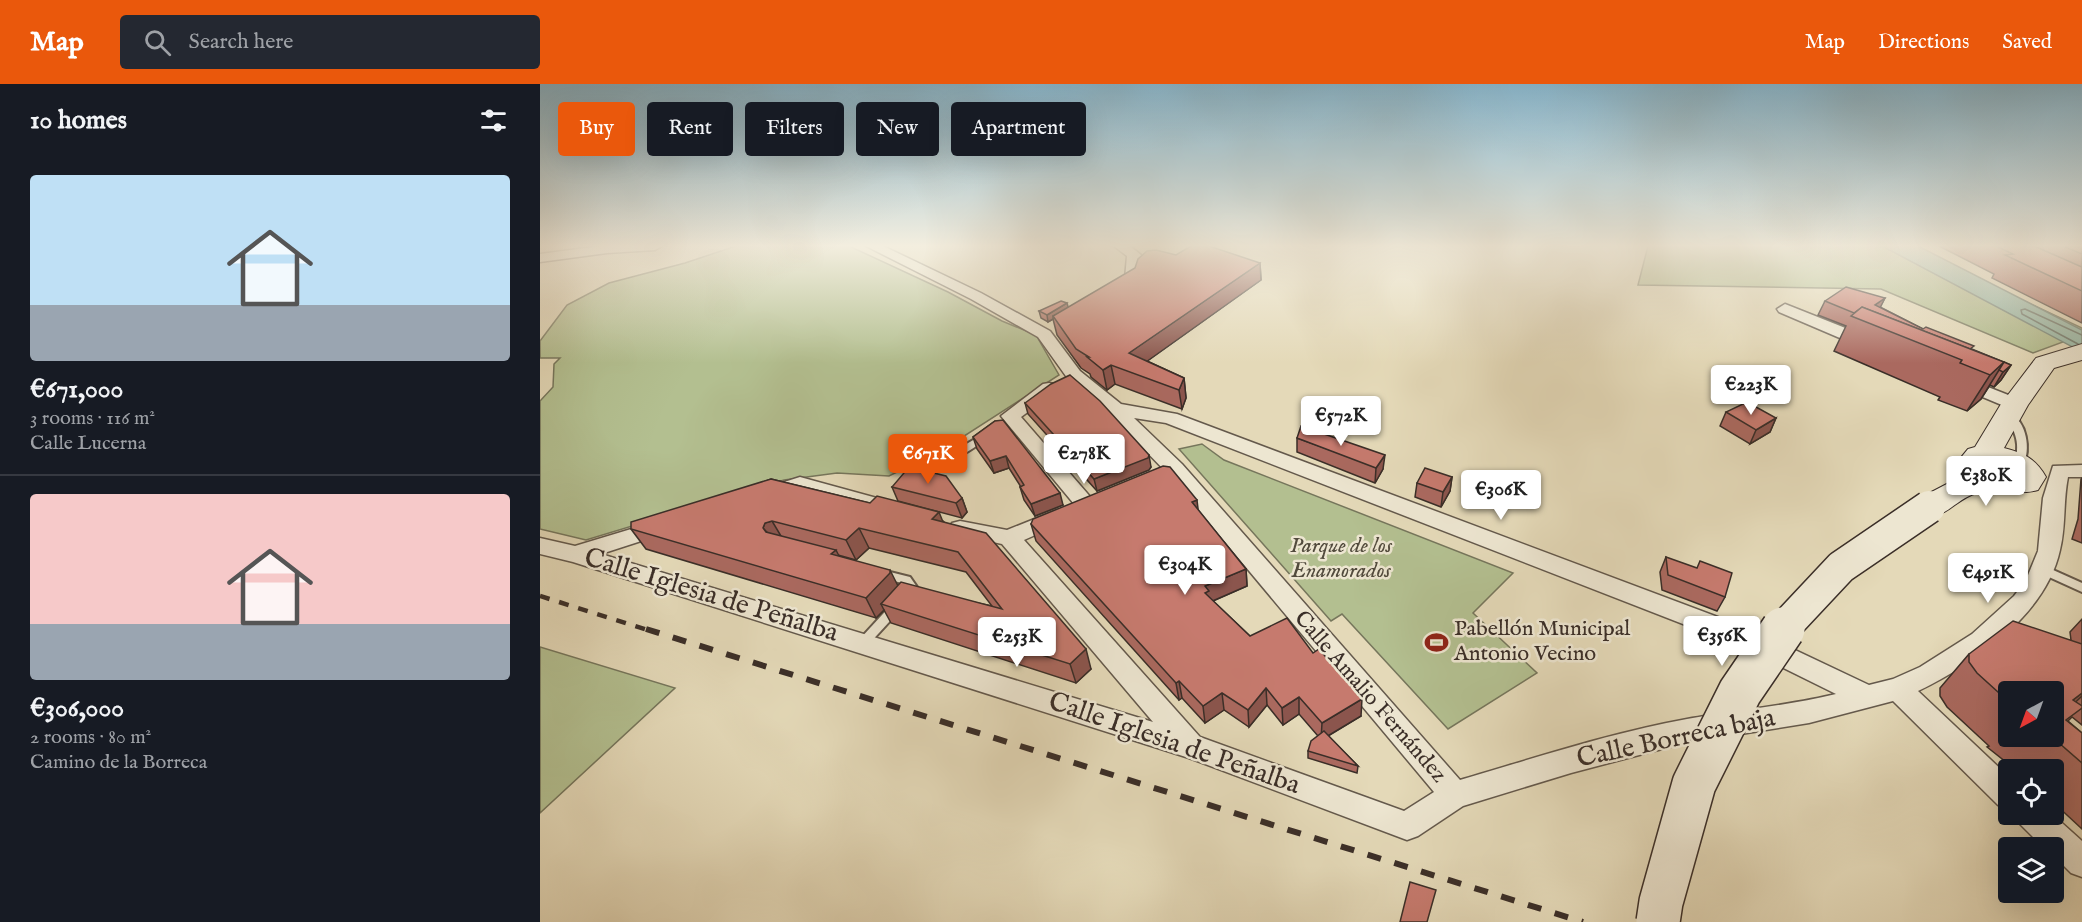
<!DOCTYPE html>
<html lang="en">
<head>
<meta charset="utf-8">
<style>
  body { margin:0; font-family:"IM FELL English",serif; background:#242831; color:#f1f3f6; height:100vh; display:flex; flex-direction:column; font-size:22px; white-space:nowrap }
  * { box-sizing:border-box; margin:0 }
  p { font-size:20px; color:#9ea1a6 }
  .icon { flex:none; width:33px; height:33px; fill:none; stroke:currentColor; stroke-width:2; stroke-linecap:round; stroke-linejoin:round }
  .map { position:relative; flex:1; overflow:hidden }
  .panel { display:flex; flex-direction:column; background:#171b24; width:540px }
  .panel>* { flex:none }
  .hud { position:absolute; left:18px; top:18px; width:570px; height:54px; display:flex; gap:12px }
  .needle { width:39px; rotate:221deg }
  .buttons { position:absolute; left:1458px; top:597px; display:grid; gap:12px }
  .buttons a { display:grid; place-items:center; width:66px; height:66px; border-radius:6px; background:#171b24; box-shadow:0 6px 24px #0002; font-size:30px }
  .price { position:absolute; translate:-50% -51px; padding:0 14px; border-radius:6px; background:#fff; color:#222; font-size:20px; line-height:39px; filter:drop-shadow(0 2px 3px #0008) }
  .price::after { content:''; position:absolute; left:50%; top:36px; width:18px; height:14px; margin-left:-9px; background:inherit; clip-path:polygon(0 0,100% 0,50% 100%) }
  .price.selected { background:#ea580c; color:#fff }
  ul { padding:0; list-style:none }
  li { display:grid; align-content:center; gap:12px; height:318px; padding:0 30px }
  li+li { border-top:2px solid #363941 }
  li span { display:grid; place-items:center; height:186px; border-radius:6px; color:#555 }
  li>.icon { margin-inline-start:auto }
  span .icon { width:108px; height:108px; fill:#fffc; stroke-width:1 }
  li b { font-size:26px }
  h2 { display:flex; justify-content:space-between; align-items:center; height:72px; padding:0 30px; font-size:26px }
  .chip { padding:0 21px; border-radius:6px; background:#171b24; box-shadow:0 6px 24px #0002; font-size:21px; line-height:54px }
  .chip.selected { background:#ea580c; color:#fff }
  header { display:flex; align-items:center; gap:36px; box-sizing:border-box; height:84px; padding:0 30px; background:#ea580c; color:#fff }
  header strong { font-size:28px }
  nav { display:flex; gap:33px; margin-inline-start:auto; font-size:21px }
  .search { width:420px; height:54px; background:#242831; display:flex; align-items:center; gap:15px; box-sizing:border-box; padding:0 21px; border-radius:6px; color:#9ea1a6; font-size:22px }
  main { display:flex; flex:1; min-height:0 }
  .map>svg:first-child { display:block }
  .green { fill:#b3bf90; stroke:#76765c; stroke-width:1.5 }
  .water { fill:#97bbaa; stroke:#728376; stroke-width:1.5 }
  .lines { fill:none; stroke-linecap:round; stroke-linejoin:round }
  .shore { stroke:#687469; stroke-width:1.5 }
  .lane-casing { stroke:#64594c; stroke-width:4 }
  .street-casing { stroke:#64594c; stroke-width:3 }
  .secondary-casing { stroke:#3a2e28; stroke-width:2 }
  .lane { fill:#ede6d1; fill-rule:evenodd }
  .street { fill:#ede6d1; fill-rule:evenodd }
  .secondary { fill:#ede6d1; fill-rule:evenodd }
  .rail-far1 { stroke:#3a2e28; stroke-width:4.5; stroke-dasharray:10 10; stroke-linecap:butt }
  .rail { stroke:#3a2e28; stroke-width:6; stroke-dasharray:14 14; stroke-linecap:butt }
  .secondary-bridge-far1-casing { stroke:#3a2e28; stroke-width:35; stroke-linecap:butt }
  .secondary-bridge-casing { stroke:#3a2e28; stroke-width:46; stroke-linecap:butt }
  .secondary-bridge-far1 { stroke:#ede6d1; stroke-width:32 }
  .secondary-bridge { stroke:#ede6d1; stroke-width:43 }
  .wall { fill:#aa695f; stroke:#3a2e28; stroke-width:1.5; fill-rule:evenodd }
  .shaded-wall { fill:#8b554d; stroke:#3a2e28; stroke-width:1.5 }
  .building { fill:#c67a6e; stroke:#3a2e28; stroke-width:1.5 }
  .labels { text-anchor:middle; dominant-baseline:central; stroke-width:5; stroke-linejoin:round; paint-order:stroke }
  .park-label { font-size:22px; font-style:italic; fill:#524b3d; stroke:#ede6d1 }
  .poi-label { font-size:22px; fill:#3a2e28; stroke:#ede6d1; text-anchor:start }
  .street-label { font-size:22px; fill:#3a2e28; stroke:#ede6d1 }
  .near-street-label { font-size:27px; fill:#3a2e28; stroke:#ede6d1 }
</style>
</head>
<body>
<header>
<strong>Map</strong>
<div class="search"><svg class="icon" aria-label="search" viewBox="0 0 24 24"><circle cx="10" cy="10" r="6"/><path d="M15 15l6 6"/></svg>Search here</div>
<nav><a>Map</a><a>Directions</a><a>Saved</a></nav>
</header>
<main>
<section class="panel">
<h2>10 homes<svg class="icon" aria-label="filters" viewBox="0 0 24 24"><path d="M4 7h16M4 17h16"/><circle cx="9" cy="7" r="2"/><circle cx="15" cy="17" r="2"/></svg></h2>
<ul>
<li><span style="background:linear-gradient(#bfe0f5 70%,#9aa5b1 0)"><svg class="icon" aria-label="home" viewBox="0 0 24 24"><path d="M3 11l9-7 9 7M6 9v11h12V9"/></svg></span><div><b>€671,000</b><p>3 rooms · 116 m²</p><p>Calle Lucerna</p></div></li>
<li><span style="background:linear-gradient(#f6c9c9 70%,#9aa5b1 0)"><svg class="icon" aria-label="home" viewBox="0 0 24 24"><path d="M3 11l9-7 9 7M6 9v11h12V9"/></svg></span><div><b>€306,000</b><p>2 rooms · 80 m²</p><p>Camino de la Borreca</p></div></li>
</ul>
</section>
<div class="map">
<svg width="1542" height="838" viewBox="0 0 1542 838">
  <rect width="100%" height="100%" fill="#e4d9b8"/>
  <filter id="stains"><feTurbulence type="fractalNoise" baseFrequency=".00333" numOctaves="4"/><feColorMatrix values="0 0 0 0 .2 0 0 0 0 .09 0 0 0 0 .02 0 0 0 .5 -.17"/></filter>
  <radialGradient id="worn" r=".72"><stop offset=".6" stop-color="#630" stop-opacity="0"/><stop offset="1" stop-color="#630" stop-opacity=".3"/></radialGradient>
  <g class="green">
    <path d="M196,162H309L408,208L462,237L496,251L519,291L404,365L349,392L297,389L244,396L46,456L0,445V317L13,303L14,280L20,274H0V257L27,221L69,199L145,179Z"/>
    <path d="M1108,162H1378L1427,190L1542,244V251L1493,269L1341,205L1098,201Z"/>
    <path d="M662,360L684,376L973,489L933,529L997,589L908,645L802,530L791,537L639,365Z"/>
    <path d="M0,563L135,604L0,729Z"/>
  </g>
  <path class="water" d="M1342,162H1378L1542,246V268Z"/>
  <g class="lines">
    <path class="shore" d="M1538,260L1482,230L1481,226L1485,225L1542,251"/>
    <defs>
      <g id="lane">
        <path d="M1469,328C1487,338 1491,365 1483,382L1479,383L1474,380C1481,361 1476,347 1464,331Z"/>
        <path d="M447,348L450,349L452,351L450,353C433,364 386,397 367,394L366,392L367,390L399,376Z"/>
        <path d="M1502,481L1542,499V508L1498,488L1496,485L1498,482Z"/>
        <path d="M342,486L370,493L379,506L372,514H364L362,511L366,505L362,499L338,493L336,490L338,487Z"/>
        <path d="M357,517L361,519L363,522L361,525L327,562L323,564L319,562L317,559L319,556L353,519Z"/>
      </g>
      <g id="street">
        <path d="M60,162H122L115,166L67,169L0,178V170Z"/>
        <path d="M326,162H343L441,209L510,247L540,287L581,320L637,330L1215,547L1329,601L1353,595L1380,583L1432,550L1474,512L1486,496L1498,467L1503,414L1513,382L1542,381V393H1528C1523,418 1526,442 1520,466C1506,531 1434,580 1378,607L1468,692V724L1458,721L1353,617L1269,639L1145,659L1031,689L923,722L878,752L867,756L649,674L33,478L0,470V454L35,462L121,436L129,438L132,443L129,448L61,470L613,638L462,460L412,449L409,444L412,439L420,437L467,446L517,426L525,428L528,433L525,438L484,456L660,653L864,727L894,708L628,390L569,329L528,295L498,253L431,215ZM594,334L626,339L1197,561L1296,610C1247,622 1196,626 1147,635C1070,649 995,674 920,696L642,380Z"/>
        <path d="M574,162H590L601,171L599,197L577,211L569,206L585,195L587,172Z"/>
        <path d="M1245,220L1333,255L1335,259L1333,263H1321L1239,228L1237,225Z"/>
        <path d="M1420,292L1481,316L1484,320L1481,324H1469L1414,301L1411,297L1414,293Z"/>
        <path d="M509,299L515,300L518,304L515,308L481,333L553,416L557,421L553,426L546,428L539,426L461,332L503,300Z"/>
        <path d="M260,393L366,422L369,427L366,432L358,434L261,407L229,417L222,415L219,410L222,405Z"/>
        <path d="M1475,730H1512L1542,757V793L1531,789L1514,772V764H1504L1480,740Z"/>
      </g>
      <path id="secondary" d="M1542,260V276L1514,284L1488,321L1464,364C1484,369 1496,375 1506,393L1498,406C1477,412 1457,404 1437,409C1414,415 1406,438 1378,431L1373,423L1378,415L1426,390L1419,376L1428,365L1435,363L1461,320L1496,274ZM1451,380L1462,382L1473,390L1459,386Z"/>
    </defs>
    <use href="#lane" class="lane-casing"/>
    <use href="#street" class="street-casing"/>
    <use href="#secondary" class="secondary-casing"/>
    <use href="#lane" class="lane"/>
    <use href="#street" class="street"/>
    <use href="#secondary" class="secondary"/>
    <path class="rail-far1" d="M0,512L111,547"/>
    <path class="rail" d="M106,545L1043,838"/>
    <defs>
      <path id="secondary-bridge-far1" d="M1241,547L1301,483L1389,423"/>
      <path id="secondary-bridge" d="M1118,838L1121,818L1154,700L1200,608L1243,545"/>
    </defs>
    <use href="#secondary-bridge-far1" class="secondary-bridge-far1-casing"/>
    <use href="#secondary-bridge" class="secondary-bridge-casing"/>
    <use href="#secondary-bridge-far1" class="secondary-bridge-far1"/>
    <use href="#secondary-bridge" class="secondary-bridge"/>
  </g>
  <g class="wall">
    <path d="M1399,162H1542V239L1452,194L1454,190Z"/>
    <path d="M636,171L720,179L721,196L607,277L644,294L646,314L642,325L575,300L567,306L551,293L550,290L541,284L517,251L513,235L508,238L501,234L499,227L528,224Z"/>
    <path d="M1345,214L1340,223L1383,245L1471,281L1461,296L1454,303L1450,301L1441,315L1427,327L1398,316L1400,313L1294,267L1306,242L1278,231L1285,217Z"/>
    <path d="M485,319L611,383L609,386L557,407L488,330Z"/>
    <path d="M1186,328L1236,334L1230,348L1210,360L1180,342Z"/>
    <path d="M455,337L523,421L495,432L484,416L480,403H481L469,384L454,389L437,365L433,353Z"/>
    <path d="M757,354L843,385L835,399L757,368Z"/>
    <path d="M912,393L910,407L901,423L875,413L877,399Z"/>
    <path d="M1542,394V459L1532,455L1538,435L1541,395Z"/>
    <path d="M231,395L403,437L551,585L536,599L351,539L344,526L336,534L106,465L91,445ZM329,464L426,488L452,522L358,502L298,471L316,476Z"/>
    <path d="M352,403L422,414L427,428L422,434L358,417Z"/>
    <path d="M658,426L706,485L707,502L673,517L710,552L773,569L821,632L788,652L818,682L817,689L768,674V667L778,652L759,630L743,641L727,621L709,643L684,626L665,639L642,614L639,616L496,457L491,440Z"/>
    <path d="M1126,473L1185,513L1177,527L1122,506L1120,488Z"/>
    <path d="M1542,535V641L1532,633L1528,637L1542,649V745L1514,719V686H1476L1447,663L1449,662L1407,623L1400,612V604L1429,570L1531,556L1530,548ZM1468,608L1514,652H1468Z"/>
  </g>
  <g class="shaded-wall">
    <path d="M720,179L721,196L592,288L589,269Z"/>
    <path d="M1345,214L1338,228L1335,221Z"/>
    <path d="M527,219L529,226L513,232V235L508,238L507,231Z"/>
    <path d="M1464,278L1441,315L1427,327L1450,291Z"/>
    <path d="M571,281L575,300L567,306L563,286Z"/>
    <path d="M1471,281L1461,296L1454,303L1463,288Z"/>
    <path d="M644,294L646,314L642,325L639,306Z"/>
    <path d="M1236,334L1230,348L1210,360L1216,346Z"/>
    <path d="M609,371L611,383L609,386L557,407L554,395Z"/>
    <path d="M845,371L843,385L835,399L836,384Z"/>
    <path d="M466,372L469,384L454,389L450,377Z"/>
    <path d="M912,393L910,407L901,423L903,408Z"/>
    <path d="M520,409L523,421L495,432L491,420Z"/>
    <path d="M422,414L427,428L422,434L416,419Z"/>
    <path d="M657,416L659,433L652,418Z"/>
    <path d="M399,428L407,448L392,435Z"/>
    <path d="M232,437L244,457L237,459L223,444L225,439Z"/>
    <path d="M319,444L329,464L316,476L306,456Z"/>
    <path d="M296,466L306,486L291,470Z"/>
    <path d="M706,485L707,502L670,518L667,526L665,502Z"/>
    <path d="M350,486L360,506L341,520L344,526L336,534L326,514Z"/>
    <path d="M546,565L551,585L536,599L530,580Z"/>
    <path d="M639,597L642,614L639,616L636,599Z"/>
    <path d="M726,604L727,621L709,643L708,626Z"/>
    <path d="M682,609L684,626L665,639L663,622Z"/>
    <path d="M1542,609V612L1525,628L1533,616Z"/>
    <path d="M759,613V630L743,641L742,624Z"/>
    <path d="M822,615L821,632L781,656L782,639Z"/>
  </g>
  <g class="building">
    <path d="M651,162H669L720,179L589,269L644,294L639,306L571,281L563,286L547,273H549L536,265L513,232L595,184L598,175L607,167L616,166L636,171Z"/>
    <path d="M1456,162H1494L1542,183V207L1465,171L1473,170Z"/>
    <path d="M1523,162H1542V170Z"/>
    <path d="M1306,203L1345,214L1335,221L1383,245L1386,243L1434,262L1430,265L1322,223L1314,229L1285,217Z"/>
    <path d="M521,217L527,219L507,231L499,227Z"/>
    <path d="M1322,223L1464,278L1450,291L1420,279L1422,276L1311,232Z"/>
    <path d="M1464,278L1471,281L1463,288L1459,286Z"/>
    <path d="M530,291L560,317L609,371L608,374L554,395L485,319L511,300Z"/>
    <path d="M1207,318L1236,334L1216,346L1186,328Z"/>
    <path d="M463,336L520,409L491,420L480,403L484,401L466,372L450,377L433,353L455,337Z"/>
    <path d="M761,342L845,371L836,384L757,354Z"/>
    <path d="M623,382L630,383L657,416L652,418L706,485L665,502L669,507L665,509L710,552L747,534L773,569L779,565L822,615L782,639L759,613L742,624L726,604L708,626L682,609L663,622L639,597L636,599L491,440L493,435Z"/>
    <path d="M369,383L406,392L422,414L416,419L352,403Z"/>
    <path d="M885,384L912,393L903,408L877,399Z"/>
    <path d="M231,395L330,419L337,412L399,428L392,435L446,449L546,565L530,580L341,520L361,498L462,525L418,468L319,444L306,456L232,437L225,439L223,444L226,448L296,466L291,470L350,486V489L326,514L91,445V438Z"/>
    <path d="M1126,473L1157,484L1160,477L1192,489L1185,513L1128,491Z"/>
    <path d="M1473,537L1542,560V609L1533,616L1542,622V624L1526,636L1542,649V679L1511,652H1514V608H1468V617L1437,589L1429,578V570Z"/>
    <path d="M784,647L818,682L768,667L771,657Z"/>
    <path d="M870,798L896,806L887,838H860Z"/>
  </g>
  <linearGradient id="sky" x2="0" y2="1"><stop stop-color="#87b7cf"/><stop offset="0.58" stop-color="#f3eedf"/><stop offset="1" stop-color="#f3eedf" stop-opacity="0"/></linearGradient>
  <rect width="1542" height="279" fill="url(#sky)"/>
  <defs>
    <symbol id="stadium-bare" viewBox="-9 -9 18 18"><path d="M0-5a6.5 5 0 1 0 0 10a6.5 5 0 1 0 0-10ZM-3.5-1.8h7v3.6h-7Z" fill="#8f2418" stroke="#ede6d1" stroke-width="2.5" paint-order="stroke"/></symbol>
  </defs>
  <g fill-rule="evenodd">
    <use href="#stadium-bare" x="880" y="542" width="33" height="33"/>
  </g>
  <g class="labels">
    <g class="park-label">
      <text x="801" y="462">Parque de los<tspan x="801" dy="25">Enamorados</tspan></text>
    </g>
    <g class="poi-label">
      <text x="914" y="545">Pabellón Municipal<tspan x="914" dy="25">Antonio Vecino</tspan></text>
    </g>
    <g class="street-label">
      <text transform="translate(830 613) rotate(49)">Calle Amalio Fernández</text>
    </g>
    <g class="near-street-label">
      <text transform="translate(171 512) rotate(17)">Calle Iglesia de Peñalba</text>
      <text transform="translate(1136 655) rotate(-12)">Calle Borreca baja</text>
      <text transform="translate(634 660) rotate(19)">Calle Iglesia de Peñalba</text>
    </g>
  </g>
  <rect width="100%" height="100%" filter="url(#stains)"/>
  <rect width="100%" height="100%" fill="url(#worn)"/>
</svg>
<div class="buttons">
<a><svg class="needle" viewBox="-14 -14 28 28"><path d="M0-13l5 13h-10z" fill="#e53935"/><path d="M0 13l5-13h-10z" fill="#9ea1a6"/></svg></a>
<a><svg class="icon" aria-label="locate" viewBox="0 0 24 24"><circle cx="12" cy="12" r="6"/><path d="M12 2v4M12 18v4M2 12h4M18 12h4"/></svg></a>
<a><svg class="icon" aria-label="layers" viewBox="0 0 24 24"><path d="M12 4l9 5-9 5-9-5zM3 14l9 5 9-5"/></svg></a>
</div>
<b class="price" style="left:1211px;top:332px">€223K</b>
<b class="price" style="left:801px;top:363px">€572K</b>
<b class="price selected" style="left:388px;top:401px">€671K</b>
<b class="price" style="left:544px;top:401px">€278K</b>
<b class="price" style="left:1446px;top:423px">€380K</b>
<b class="price" style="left:961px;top:437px">€306K</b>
<b class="price" style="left:645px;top:512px">€304K</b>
<b class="price" style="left:1448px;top:520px">€491K</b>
<b class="price" style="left:1182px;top:583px">€356K</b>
<b class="price" style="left:477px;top:584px">€253K</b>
<div class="hud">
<a class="chip selected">Buy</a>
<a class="chip">Rent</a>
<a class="chip">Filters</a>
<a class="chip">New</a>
<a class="chip">Apartment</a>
</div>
</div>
</main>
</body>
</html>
